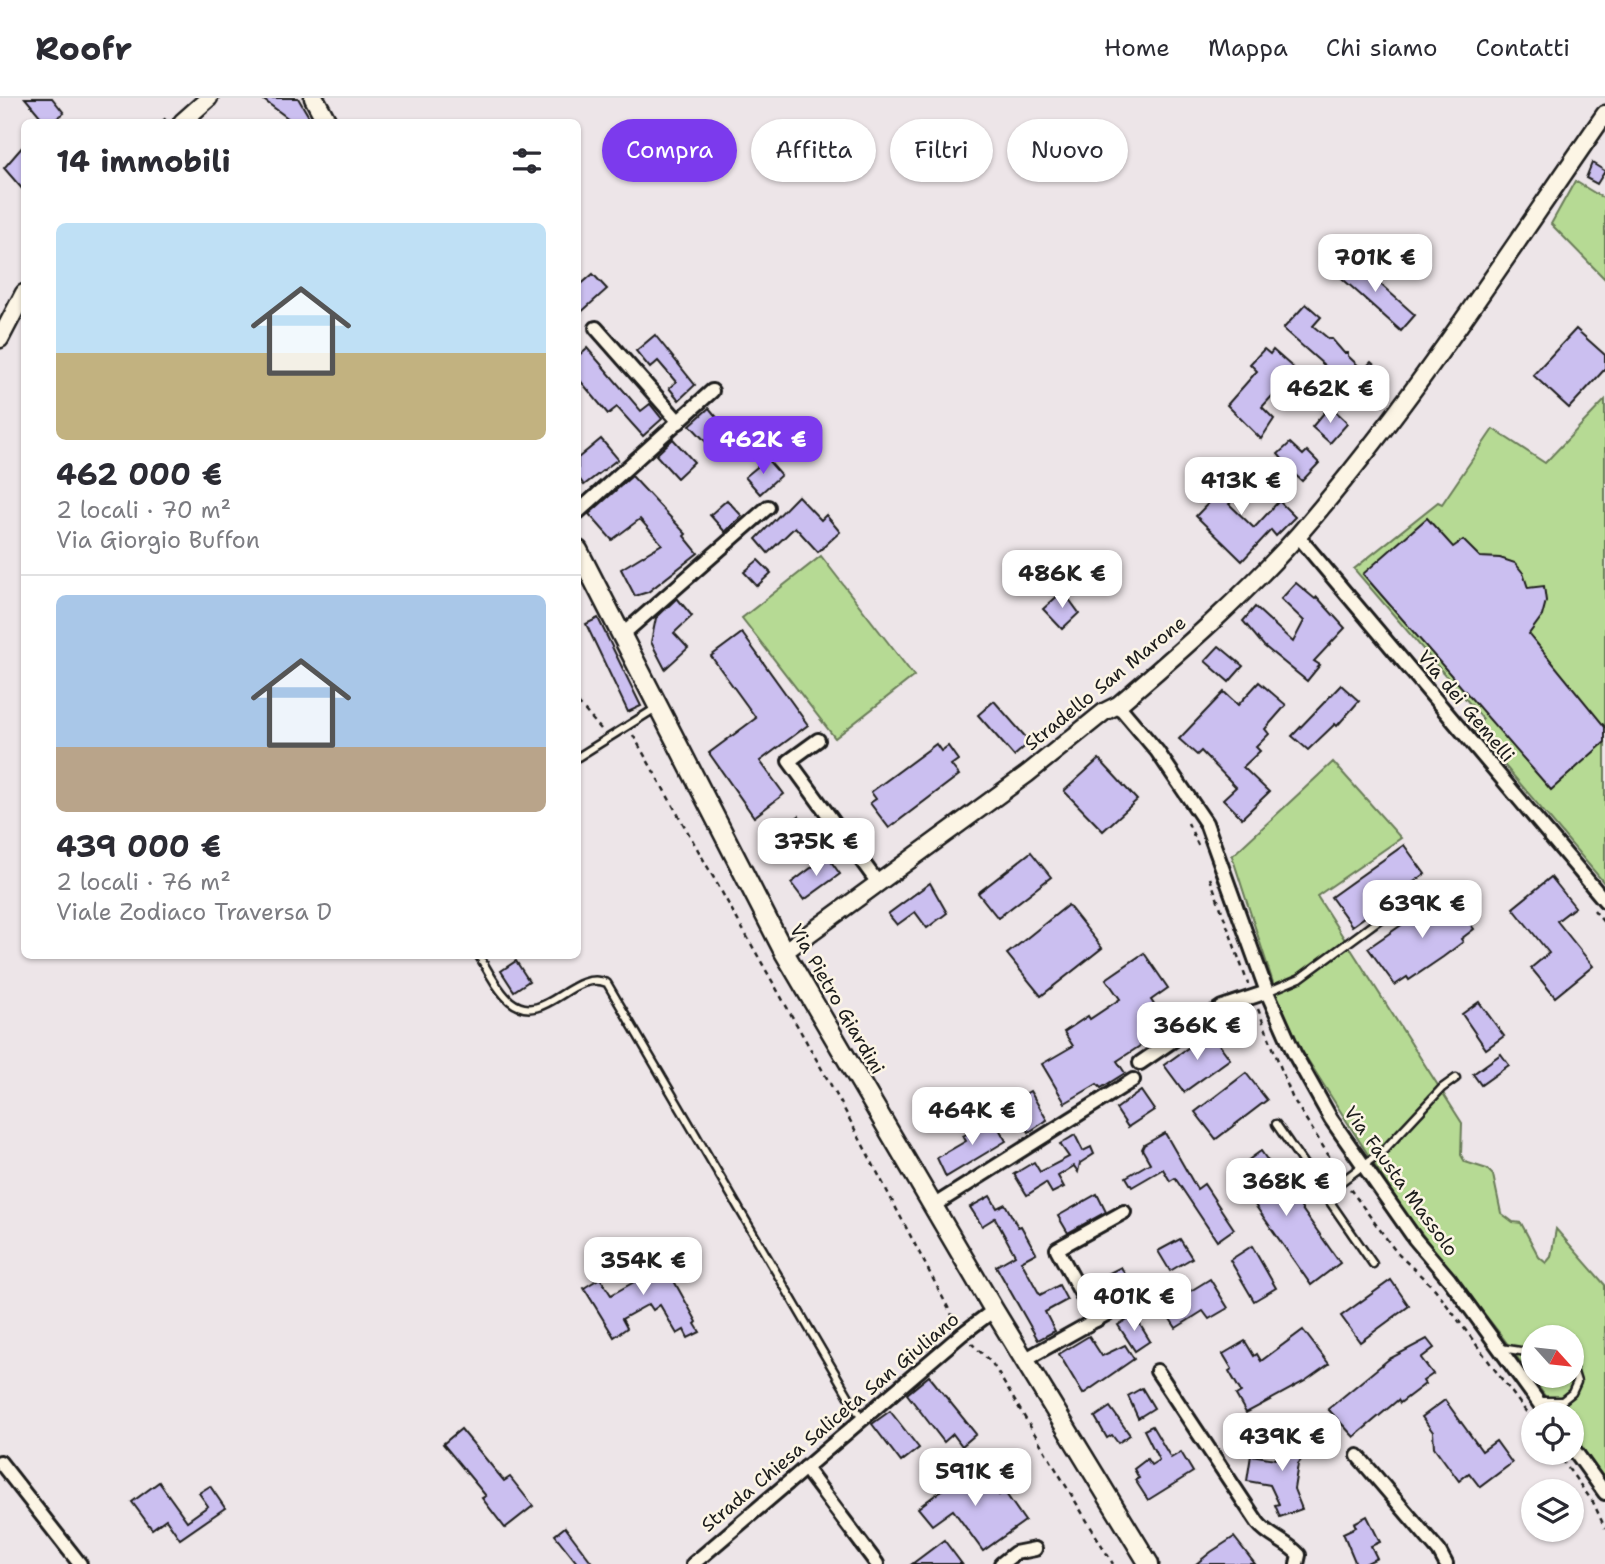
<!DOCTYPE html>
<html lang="it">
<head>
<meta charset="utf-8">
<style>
  body { margin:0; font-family:"Shantell Sans",sans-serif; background:#f2f2f3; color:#2b2b33; height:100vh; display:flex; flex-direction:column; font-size:26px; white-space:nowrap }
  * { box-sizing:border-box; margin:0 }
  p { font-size:23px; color:#7c7c81 }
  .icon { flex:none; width:38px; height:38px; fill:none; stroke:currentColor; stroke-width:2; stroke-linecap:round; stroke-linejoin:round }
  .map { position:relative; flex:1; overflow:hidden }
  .sheet { position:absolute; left:21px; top:21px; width:560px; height:840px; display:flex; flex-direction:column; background:#fff; border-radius:10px; box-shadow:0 2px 5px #0004 }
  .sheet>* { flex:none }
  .banner { position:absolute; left:602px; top:21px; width:665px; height:63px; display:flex; gap:14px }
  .needle { width:46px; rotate:117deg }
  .buttons { position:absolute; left:1521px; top:1227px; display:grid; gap:14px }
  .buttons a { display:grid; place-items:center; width:63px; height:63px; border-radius:50%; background:#fff; box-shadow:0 2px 5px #0004; font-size:35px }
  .price { position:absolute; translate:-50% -60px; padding:0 16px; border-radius:14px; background:#fff; color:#222; font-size:23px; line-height:46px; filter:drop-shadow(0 2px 4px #0008) }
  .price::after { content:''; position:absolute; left:50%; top:42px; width:21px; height:16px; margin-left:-10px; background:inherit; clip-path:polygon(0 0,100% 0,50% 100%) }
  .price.on { background:#7c3aed; color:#fff }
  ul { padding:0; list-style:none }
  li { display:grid; align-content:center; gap:14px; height:371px; padding:0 35px }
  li+li { border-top:2px solid #e1e1e2 }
  li span { display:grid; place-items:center; height:217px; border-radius:10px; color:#555 }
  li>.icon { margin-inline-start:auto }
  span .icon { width:126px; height:126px; fill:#fffc; stroke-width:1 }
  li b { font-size:30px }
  h2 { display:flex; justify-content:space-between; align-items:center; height:84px; padding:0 35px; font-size:30px }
  .tag { padding:0 24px; border-radius:32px; background:#fff; box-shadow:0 2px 5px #0004; font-size:24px; line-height:63px }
  .tag.on { background:#7c3aed; color:#fff }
  header { display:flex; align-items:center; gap:42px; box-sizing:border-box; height:98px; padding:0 35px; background:#fff; border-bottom:2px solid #e1e1e2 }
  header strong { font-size:33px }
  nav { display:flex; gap:38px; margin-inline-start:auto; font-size:24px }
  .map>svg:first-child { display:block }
  .green { fill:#b6da94; stroke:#697b58; stroke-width:2; fill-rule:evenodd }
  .building { fill:#cbbff0; stroke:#1c1c1c; stroke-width:2 }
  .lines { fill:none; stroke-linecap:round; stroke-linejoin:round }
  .service-casing { stroke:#1c1c1c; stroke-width:11 }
  .minor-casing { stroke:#1c1c1c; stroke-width:18 }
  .tertiary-casing { stroke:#1c1c1c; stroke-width:21 }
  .secondary-casing { stroke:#1c1c1c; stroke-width:23 }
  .path { stroke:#1c1c1c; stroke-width:2.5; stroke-dasharray:5 5; stroke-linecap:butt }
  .service { stroke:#fcf5e5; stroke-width:6 }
  .minor { stroke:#fcf5e5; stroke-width:12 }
  .tertiary { stroke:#fcf5e5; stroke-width:16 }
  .secondary { stroke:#fcf5e5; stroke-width:18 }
  .labels { text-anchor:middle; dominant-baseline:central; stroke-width:5; stroke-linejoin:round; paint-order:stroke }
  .street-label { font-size:19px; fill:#1c1c1c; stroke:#fcf5e5 }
</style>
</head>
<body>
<header>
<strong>Roofr</strong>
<nav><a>Home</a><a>Mappa</a><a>Chi siamo</a><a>Contatti</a></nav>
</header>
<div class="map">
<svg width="1605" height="1466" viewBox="0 0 1605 1466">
  <rect width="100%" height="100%" fill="#ede5e8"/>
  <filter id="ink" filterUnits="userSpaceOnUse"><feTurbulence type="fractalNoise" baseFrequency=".0143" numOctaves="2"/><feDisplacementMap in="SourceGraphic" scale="14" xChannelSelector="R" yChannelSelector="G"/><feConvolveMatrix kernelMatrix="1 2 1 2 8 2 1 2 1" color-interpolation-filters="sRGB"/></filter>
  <g filter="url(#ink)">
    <g class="green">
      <path d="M1575,83L1603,100L1605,98V181L1551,126Z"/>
      <path d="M1605,302V786L1473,630L1483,621L1354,471L1438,404L1442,406L1493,331L1545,365Z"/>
      <path d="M821,458L914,578L835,640L742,520Z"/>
      <path d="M1333,664L1401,740L1317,798L1462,1025L1461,1057L1465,1064L1487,1071L1493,1077L1501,1115L1513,1124L1521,1125L1539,1159L1546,1165L1551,1159L1556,1131L1605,1187V1382L1572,1335V1316H1558L1501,1237L1404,1113L1288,931L1232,758ZM1533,1239H1572V1278H1533Z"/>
    </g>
    <g class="building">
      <path d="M25,0H52L64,15L52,24H45Z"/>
      <path d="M261,0H298L312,24H293Z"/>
      <path d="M24,47V93L4,70Z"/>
      <path d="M1592,65L1605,73L1597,86L1586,80Z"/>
      <path d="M1350,159L1415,217L1401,233L1336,175Z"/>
      <path d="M593,176L607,191L578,217V189Z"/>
      <path d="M1306,206L1321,219L1313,228L1329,241H1332L1344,255H1348V258L1363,272L1371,264L1387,278L1384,286H1381L1365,303L1283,231Z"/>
      <path d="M1576,231L1605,257V271L1569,310L1533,277Z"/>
      <path d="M655,237L695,287L679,302L669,290L676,284L658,263L650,270L636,253Z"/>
      <path d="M587,250L641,313L650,306L662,321L643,338L617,309L608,316L578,280V258Z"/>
      <path d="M1264,251L1270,256L1273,252L1314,288L1297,308L1291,303L1287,307L1274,296L1262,309L1274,321L1261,341L1227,307L1257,273L1250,266Z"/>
      <path d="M1330,308L1346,323L1347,326L1330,345L1312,329Z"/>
      <path d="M709,310L725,329L708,346L690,327Z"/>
      <path d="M601,341L618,361L584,387L578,379V360Z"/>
      <path d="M673,341L694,364L677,380L656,357Z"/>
      <path d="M1290,345L1303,357L1307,353L1319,365L1302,383L1281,364L1283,362L1278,356Z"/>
      <path d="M767,361L781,377L760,396L745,379Z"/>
      <path d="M1250,362L1261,372L1229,406L1254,430L1279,403L1295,419L1276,438L1271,432L1242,463L1196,418Z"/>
      <path d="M632,378L686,436L684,438L698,455L648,494L635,498L621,471L662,446L640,421L612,442L589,416Z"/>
      <path d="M798,398L821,422L826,417L840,434L818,454L795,429L768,455L756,441Z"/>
      <path d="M727,402L742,418L725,434L710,417Z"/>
      <path d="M1427,420L1453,449L1463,442L1480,459L1500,460L1515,465L1523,475L1528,490L1544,488L1546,503L1542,518L1529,536L1605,629V644L1551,692L1363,476Z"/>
      <path d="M758,462L771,475L757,488L744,474Z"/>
      <path d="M1296,485L1315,501L1317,499L1345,530L1314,563L1320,567L1307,583L1264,548L1243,523L1255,509L1293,544L1304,523L1281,501Z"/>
      <path d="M1063,493L1079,515L1062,531L1043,511Z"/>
      <path d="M677,500L692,518L674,535L688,550L665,571L651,544L656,520Z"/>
      <path d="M598,520L641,608L628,614L586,526Z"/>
      <path d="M742,535L808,627L760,663L784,696L754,719L709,655L756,620L711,558Z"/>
      <path d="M1219,548L1243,568L1229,584L1205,563Z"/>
      <path d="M1259,584L1286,607L1265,631L1269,636L1256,649L1260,653L1243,669L1269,694L1242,720L1223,701L1236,689L1201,653L1197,657L1179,641L1224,594L1238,607Z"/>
      <path d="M1341,587L1359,603L1337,628L1335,626L1308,652L1292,638Z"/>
      <path d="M994,603L1030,644L1014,658L978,617Z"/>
      <path d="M936,646L941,653L948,648L958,662L951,667L959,677L889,730L870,705L876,701L871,694Z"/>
      <path d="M1099,661L1137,702L1103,733L1064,693Z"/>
      <path d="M799,718L811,736L776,762L763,744Z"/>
      <path d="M1404,747L1425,776L1352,828L1331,799Z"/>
      <path d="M1031,754L1051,779L998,820L978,795Z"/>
      <path d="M827,758L840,776L804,802L791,785Z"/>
      <path d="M1551,779L1575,809L1557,823L1593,868L1555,899L1531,870L1549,855L1513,810Z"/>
      <path d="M930,785L947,815L927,830L915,814L897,827L888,816Z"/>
      <path d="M1448,795L1474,831L1461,841L1463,844L1443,859L1409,882L1407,879L1395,887L1368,850Z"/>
      <path d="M1068,807L1102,850L1041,898L1007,856Z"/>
      <path d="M1144,855L1168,890L1151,902L1169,929L1117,963L1125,975L1101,990L1097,986L1065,1005L1042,966L1073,948L1064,934L1088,918L1090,921L1120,901L1106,881Z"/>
      <path d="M516,863L529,883L514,893L501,873Z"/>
      <path d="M1479,904L1504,938L1486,951L1462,916Z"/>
      <path d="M1210,934L1230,961L1184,994L1164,967Z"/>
      <path d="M1501,956L1509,967L1481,987L1473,976Z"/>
      <path d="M1246,975L1267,1002L1216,1041L1195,1014Z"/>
      <path d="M1030,993L1047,1022L1029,1034L1011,1004Z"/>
      <path d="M1141,993L1154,1012L1128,1029L1116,1011Z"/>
      <path d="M993,1020L1006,1043L946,1079L937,1060L966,1043L963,1038Z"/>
      <path d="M1165,1035L1197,1091L1204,1086L1234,1131L1217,1143L1175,1080L1170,1083L1163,1071L1132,1089L1126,1079L1150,1065L1142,1051L1144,1047Z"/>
      <path d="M1075,1037L1083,1053L1091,1049L1094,1056L1080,1065L1078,1074L1074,1068L1058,1078L1064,1089L1052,1095L1046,1085L1027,1097L1014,1076L1034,1064L1040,1074L1069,1059L1060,1046Z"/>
      <path d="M1261,1053L1340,1165L1311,1187L1232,1074Z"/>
      <path d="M1097,1096L1106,1114L1068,1135L1058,1118Z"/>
      <path d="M990,1098L997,1110L1005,1106L1018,1129L1021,1128L1036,1155L1021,1163L1040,1197L1059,1187L1067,1202L1045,1214L1055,1233L1038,1242L996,1168L1015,1157L995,1120L982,1128L970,1109Z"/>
      <path d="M1180,1141L1192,1160L1170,1173L1158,1153Z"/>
      <path d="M1252,1148L1276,1190L1254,1203L1230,1162Z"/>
      <path d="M648,1153L658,1170L665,1167L697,1224L695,1226L700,1234L688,1240L684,1232L677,1236L660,1207L653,1212L649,1206L622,1221L627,1230L614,1239L584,1190L600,1180L611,1197L634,1184L624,1167Z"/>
      <path d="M1121,1169L1133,1190L1104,1205L1092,1184Z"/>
      <path d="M1210,1181L1228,1210L1209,1221L1203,1213L1176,1230L1163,1210Z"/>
      <path d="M1391,1182L1409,1208L1360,1244L1341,1218Z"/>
      <path d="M1134,1217L1150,1243L1135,1253L1118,1227Z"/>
      <path d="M1303,1232L1329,1266L1305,1283L1246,1315L1236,1297L1241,1294L1229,1273L1232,1271L1223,1256L1245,1243L1254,1258L1257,1256L1261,1263Z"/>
      <path d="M1089,1238L1102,1258L1125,1247L1134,1261L1083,1296L1059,1256Z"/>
      <path d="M1427,1241L1434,1250L1421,1260L1433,1276L1423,1283L1425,1286L1400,1305L1398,1302L1354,1339L1328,1311L1389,1261Z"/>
      <path d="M929,1278L976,1336L962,1348L953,1336L944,1344L907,1296Z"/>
      <path d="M1142,1290L1154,1310L1138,1320L1128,1298Z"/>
      <path d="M1445,1302L1482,1353L1496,1343L1512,1365L1480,1389L1469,1375L1459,1383L1434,1349L1433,1334L1422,1319Z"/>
      <path d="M1110,1309L1130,1337L1118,1345L1112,1337L1107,1340L1095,1319Z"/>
      <path d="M890,1313L919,1350L901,1364L872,1326Z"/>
      <path d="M1152,1328L1171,1360L1181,1354L1193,1374L1148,1402L1135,1382L1139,1380L1134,1371L1147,1361L1151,1367L1159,1362L1144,1332Z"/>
      <path d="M461,1331L504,1383L510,1379L533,1408L505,1430L482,1400L486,1398L443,1346Z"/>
      <path d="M1294,1332L1313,1346L1298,1366L1294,1391L1302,1411L1280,1419L1275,1407L1279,1406L1270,1387L1247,1383L1251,1357L1275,1361L1289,1346L1285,1344Z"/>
      <path d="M975,1367L999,1397L1004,1393L1025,1423L983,1453L953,1412L932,1427L918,1410Z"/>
      <path d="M159,1384L187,1423L208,1408L199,1395L210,1388L225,1410L180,1441L166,1421L152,1431L132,1404Z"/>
      <path d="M1367,1418L1380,1444L1371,1448L1377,1460L1365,1466H1356L1343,1435L1356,1429L1354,1425Z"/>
      <path d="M565,1429L593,1466H578L555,1437Z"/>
      <path d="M1234,1439L1255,1466H1196L1211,1454Z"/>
      <path d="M944,1442L962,1466H912Z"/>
    </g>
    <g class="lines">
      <defs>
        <g id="service">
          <path d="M578,659L656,610"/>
          <path d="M479,858C488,872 497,892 510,903C544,931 572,870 607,885L862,1321"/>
          <path d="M1267,894L1300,880L1417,794"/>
          <path d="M1276,1026L1373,1166"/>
          <path d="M1325,1096L1385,1051L1442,990L1456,980"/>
          <path d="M1501,1250L1533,1255"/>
          <path d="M1540,1303H1562L1572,1295L1577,1284L1572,1268"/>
        </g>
        <g id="minor">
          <path d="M596,230L679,324"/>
          <path d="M578,414L712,293"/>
          <path d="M1297,437L1605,803"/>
          <path d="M622,537L768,409"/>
          <path d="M1118,607L1157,653L1206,725L1267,894L1294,955L1331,1021L1415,1141L1449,1181L1547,1316"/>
          <path d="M818,642L789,663L878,785"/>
          <path d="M1140,965L1222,909L1267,894"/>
          <path d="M933,1108L1133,982"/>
          <path d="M1096,1222L1057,1151L1124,1114"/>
          <path d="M1024,1262L1153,1190"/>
          <path d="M1157,1273L1258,1425C1269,1439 1288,1444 1299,1457L1297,1466"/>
          <path d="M1572,1349L1605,1395"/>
          <path d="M1358,1358L1439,1453L1446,1466"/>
          <path d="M0,1364L80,1466"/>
          <path d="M805,1370L877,1466"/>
          <path d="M693,1466L962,1236L994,1212"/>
          <path d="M1001,1466L1015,1455L1035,1451"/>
        </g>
        <g id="tertiary">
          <path d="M182,24L209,0"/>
          <path d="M0,241L24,195"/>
          <path d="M784,854L1027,676L1104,614L1118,607C1181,553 1244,498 1299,436C1412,306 1506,158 1605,16"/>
        </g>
        <g id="secondary">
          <path d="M314,0L327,24"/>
          <path d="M578,452L784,854L994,1212L1149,1466"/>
        </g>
      </defs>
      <use href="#service" class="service-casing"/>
      <use href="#minor" class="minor-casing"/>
      <use href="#tertiary" class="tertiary-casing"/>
      <use href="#secondary" class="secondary-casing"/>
      <g class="path">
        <path d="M162,24L168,18"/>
        <path d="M578,605L601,631"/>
        <path d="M633,637L841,1005L955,1223"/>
        <path d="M1188,725L1198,747"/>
        <path d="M1210,780L1248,886"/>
        <path d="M1594,812L1605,826"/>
        <path d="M1258,911L1292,999L1339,1074"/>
        <path d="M1350,1091L1397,1155L1435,1191L1533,1323"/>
        <path d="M971,1245L992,1265L1113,1466"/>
        <path d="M1556,1354L1593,1404L1605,1430"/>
      </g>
      <use href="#service" class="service"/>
      <use href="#minor" class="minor"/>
      <use href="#tertiary" class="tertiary"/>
      <use href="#secondary" class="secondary"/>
    </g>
  </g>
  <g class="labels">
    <g class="street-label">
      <text transform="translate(1105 585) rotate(-39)">Stradello San Marone</text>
      <text transform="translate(1466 608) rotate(50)">Via dei Gemelli</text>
      <text transform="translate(837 901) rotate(60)">Via Pietro Giardini</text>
      <text transform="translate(1401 1083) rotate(54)">Via Fausta Massolo</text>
      <text transform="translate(830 1324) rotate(-40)">Strada Chiesa Saliceta San Giuliano</text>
    </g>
  </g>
</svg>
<div class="buttons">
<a><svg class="needle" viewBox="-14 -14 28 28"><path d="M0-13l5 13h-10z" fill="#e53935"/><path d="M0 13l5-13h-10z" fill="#7c7c81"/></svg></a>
<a><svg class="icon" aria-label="locate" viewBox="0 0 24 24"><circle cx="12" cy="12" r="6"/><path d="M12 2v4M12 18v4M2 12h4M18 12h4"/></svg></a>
<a><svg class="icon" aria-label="layers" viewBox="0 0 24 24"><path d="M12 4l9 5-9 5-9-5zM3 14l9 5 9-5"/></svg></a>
</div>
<b class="price" style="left:1375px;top:196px">701K €</b>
<b class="price" style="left:1330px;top:327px">462K €</b>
<b class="price on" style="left:763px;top:378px">462K €</b>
<b class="price" style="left:1241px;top:419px">413K €</b>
<b class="price" style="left:1062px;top:512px">486K €</b>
<b class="price" style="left:816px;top:780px">375K €</b>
<b class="price" style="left:1422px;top:842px">639K €</b>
<b class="price" style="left:1197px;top:964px">366K €</b>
<b class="price" style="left:972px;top:1049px">464K €</b>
<b class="price" style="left:1286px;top:1120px">368K €</b>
<b class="price" style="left:643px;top:1199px">354K €</b>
<b class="price" style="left:1134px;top:1235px">401K €</b>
<b class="price" style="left:1282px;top:1375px">439K €</b>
<b class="price" style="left:975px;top:1410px">591K €</b>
<div class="banner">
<a class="tag on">Compra</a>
<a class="tag">Affitta</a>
<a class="tag">Filtri</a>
<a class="tag">Nuovo</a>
</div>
<section class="sheet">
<h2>14 immobili<svg class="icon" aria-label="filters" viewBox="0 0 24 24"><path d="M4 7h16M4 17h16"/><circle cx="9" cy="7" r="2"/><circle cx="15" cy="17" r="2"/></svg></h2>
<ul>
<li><span style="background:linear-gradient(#bfe0f5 60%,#c2b280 0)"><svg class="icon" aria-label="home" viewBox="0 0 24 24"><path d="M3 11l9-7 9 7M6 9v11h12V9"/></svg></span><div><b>462 000 €</b><p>2 locali · 70 m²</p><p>Via Giorgio Buffon</p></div></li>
<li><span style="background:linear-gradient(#a9c7e8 70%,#b9a48a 0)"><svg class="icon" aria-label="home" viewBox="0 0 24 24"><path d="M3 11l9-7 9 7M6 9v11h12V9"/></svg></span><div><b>439 000 €</b><p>2 locali · 76 m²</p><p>Viale Zodiaco Traversa D</p></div></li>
</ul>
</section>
</div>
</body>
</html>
